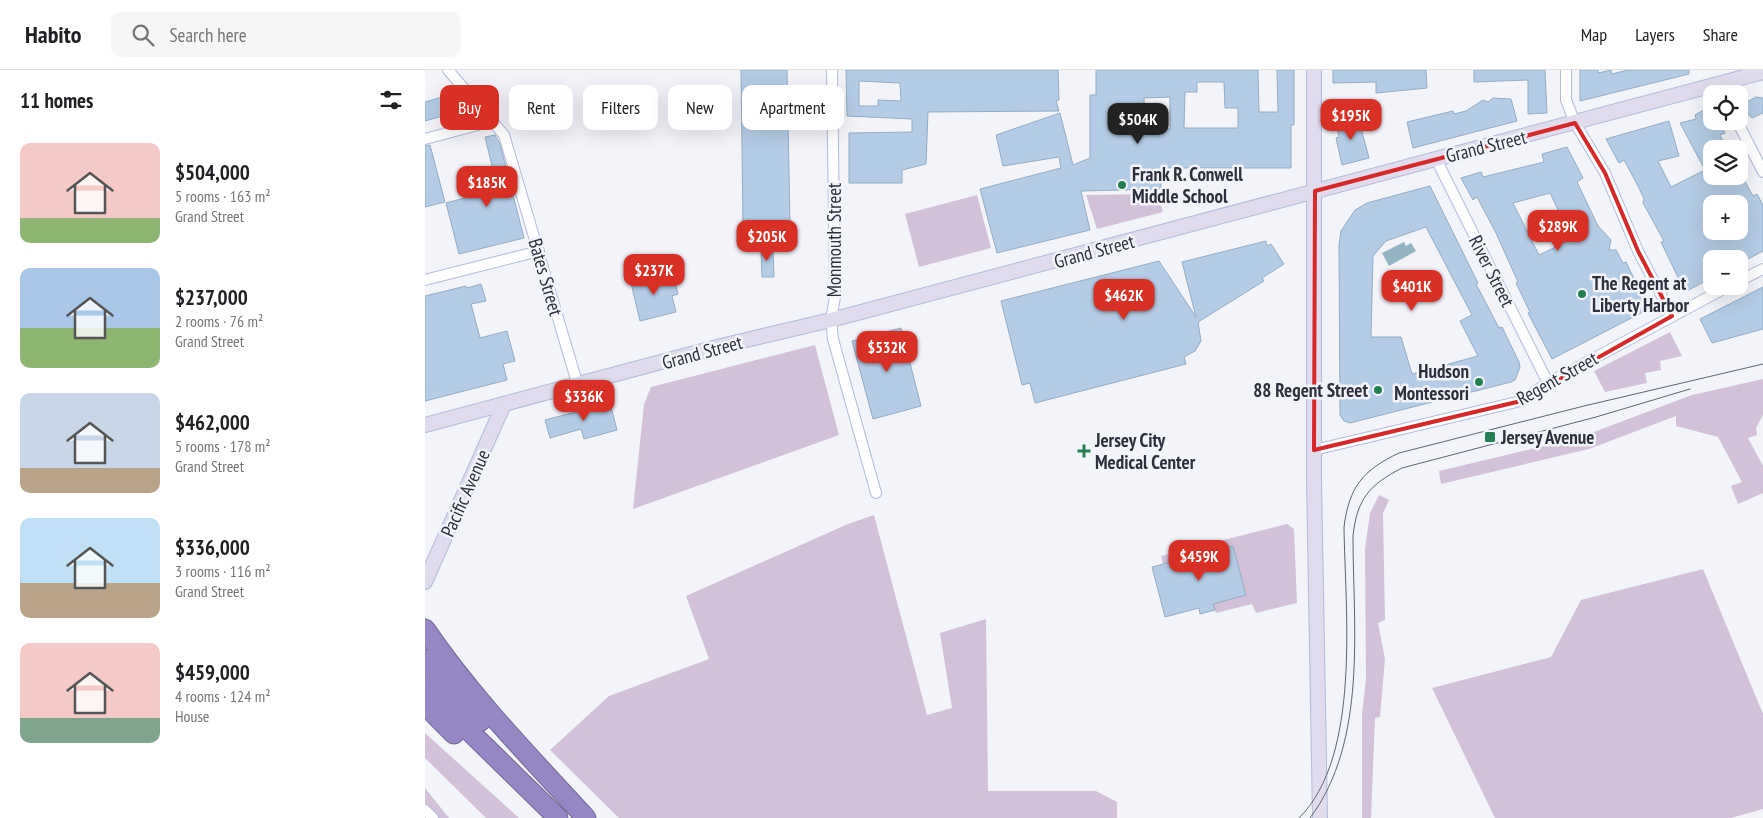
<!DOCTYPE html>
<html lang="en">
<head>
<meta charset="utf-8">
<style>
  body { margin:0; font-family:"PT Sans Narrow",sans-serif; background:#f6f6f6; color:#202124; height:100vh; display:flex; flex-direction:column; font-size:19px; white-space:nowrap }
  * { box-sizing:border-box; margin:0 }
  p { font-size:16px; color:#757577 }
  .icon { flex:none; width:28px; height:28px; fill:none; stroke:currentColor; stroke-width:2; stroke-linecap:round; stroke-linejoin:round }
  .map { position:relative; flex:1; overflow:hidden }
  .side { display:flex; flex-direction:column; background:#fff; width:425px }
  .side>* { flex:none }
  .hud { position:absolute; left:15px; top:15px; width:475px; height:45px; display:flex; gap:10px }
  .fabs { position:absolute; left:1278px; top:15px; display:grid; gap:10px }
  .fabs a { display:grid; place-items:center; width:45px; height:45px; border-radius:10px; background:#fff; box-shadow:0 5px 20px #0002; font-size:25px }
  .price { position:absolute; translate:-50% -42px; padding:0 11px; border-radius:10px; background:#d93025; color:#fff; font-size:16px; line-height:32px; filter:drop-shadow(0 1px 2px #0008) }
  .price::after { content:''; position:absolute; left:50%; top:30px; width:15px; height:11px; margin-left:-8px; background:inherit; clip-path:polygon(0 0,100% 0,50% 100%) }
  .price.selected { background:#222; color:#fff }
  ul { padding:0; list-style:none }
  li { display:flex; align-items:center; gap:15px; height:125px; padding:0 20px }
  li span { display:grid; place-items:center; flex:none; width:140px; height:100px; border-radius:10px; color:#555 }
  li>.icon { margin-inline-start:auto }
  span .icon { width:60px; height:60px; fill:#fffc; stroke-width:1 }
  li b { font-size:21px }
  h2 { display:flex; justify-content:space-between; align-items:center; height:60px; padding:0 20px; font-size:21px }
  .tag { padding:0 18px; border-radius:10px; background:#fff; box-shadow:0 5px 20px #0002; font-size:18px; line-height:45px }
  .tag.selected { background:#d93025; color:#fff }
  header { display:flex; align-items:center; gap:30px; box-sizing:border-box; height:70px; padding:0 25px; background:#fff; border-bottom:1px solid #e0e0e0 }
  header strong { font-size:24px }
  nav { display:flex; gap:28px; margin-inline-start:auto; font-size:18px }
  .search { width:350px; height:45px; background:#f6f6f6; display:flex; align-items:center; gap:12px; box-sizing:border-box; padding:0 18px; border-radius:10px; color:#757577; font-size:19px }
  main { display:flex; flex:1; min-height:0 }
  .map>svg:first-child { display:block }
  .green { fill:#d2c1d8 }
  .water { fill:#92b4c3 }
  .building { fill:#b4cce5; stroke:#94acc4; fill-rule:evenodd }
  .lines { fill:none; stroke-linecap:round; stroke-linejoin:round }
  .street-casing { stroke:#b2bbda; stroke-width:12 }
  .secondary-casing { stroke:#b2bbda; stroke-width:16 }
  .highway-casing { stroke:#726995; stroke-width:21 }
  .street { stroke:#fff; stroke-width:10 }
  .secondary { stroke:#e0dbed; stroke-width:14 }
  .highway { stroke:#9687c4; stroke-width:19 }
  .tram { stroke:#60636d; stroke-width:1 }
  .marked { fill:none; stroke:#d62828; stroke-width:4; stroke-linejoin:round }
  .poi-dot { fill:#247f54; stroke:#f2f4fa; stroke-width:2 }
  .labels { text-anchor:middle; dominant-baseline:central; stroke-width:5; stroke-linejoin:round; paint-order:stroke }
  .street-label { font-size:19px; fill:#2e313d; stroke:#f2f4fa }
  .poi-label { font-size:19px; font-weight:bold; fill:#2e313d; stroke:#f2f4fa; text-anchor:start }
</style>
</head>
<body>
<header>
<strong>Habito</strong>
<div class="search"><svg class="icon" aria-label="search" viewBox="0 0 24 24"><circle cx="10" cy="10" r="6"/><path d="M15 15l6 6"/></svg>Search here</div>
<nav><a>Map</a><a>Layers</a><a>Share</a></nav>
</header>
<main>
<section class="side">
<h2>11 homes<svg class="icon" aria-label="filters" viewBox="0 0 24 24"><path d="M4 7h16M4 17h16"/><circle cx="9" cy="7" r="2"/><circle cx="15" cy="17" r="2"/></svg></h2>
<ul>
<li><span style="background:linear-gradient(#f6c9c9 75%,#8fb573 0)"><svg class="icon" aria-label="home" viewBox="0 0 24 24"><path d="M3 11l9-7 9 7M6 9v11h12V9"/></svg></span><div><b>$504,000</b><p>5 rooms · 163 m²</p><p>Grand Street</p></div></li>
<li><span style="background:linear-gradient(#a9c7e8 60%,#8fb573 0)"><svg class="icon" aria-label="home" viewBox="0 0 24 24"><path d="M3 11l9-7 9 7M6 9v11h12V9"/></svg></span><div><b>$237,000</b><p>2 rooms · 76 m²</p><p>Grand Street</p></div></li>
<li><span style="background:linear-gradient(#c9d6e8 75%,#b9a48a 0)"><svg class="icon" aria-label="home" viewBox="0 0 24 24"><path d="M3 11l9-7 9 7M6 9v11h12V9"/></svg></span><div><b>$462,000</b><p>5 rooms · 178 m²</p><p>Grand Street</p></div></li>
<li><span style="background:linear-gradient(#bfe0f5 65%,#b9a48a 0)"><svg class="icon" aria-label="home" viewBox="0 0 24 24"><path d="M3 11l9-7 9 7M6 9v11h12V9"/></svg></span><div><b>$336,000</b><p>3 rooms · 116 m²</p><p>Grand Street</p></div></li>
<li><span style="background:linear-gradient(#f6c9c9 75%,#7fa58c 0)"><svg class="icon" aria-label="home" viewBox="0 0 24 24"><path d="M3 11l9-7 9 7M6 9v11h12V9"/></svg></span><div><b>$459,000</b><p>4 rooms · 124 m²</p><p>House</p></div></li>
</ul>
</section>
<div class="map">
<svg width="1338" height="748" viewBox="0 0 1338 748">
  <rect width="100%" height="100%" fill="#f2f4fa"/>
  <g class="green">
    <path d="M733,124L738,142L672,159L661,125Z"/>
    <path d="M552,125L566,178L494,197L480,144Z"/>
    <path d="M1245,262L1257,286L1235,291L1236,300L1220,303L1222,313L1180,322L1169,301Z"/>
    <path d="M390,275L414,365L208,439L219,334L226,317Z"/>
    <path d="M1338,309V345L1331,358L1332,365L1323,368L1338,396V423L1313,434L1306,416L1317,412L1293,367L1251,356V346L1164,379L1016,414L1014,401L1153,368L1267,325Z"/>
    <path d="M954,425L964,430L958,443L960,550L953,553L960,589L955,647L950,648L946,748H937V644L941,609L940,479L945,443Z"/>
    <path d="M449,445L502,645L527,638L515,563L561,549L563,721H671L692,732V748H194L125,680L184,626L284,589L261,526L423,454Z"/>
    <path d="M862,454L869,459L872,533L831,543L827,534L791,543L788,534L821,525L808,476L738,494L736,486Z"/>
    <path d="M1278,499L1338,644V739L1306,748H1070L1007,618L1126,587L1156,530Z"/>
    <path d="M0,663L94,748H61L0,688Z"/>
    <path d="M0,718L24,748H13L0,733Z"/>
  </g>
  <path class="water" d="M979,172L981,176L986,173L991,181L964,196L957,183Z"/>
  <g class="building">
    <path d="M316,0H362L365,154L318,155Z"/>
    <path d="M421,0H633L634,30L631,31L634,41L503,42L501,94L477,100V113H424V63L487,62V49L422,46ZM434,11L475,13L476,31L453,30V36H434Z"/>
    <path d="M671,0H833L834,42H853L852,0H869V55H866V98H736V119L656,121L665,160L572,183L555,119L636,98L634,87L578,96L571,65L635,43L648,95L665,88V25H671ZM772,12H799L800,38H813V58H759L760,22H772ZM745,27V59H720L719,28Z"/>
    <path d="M908,0H1001L1002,18L951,23V12L908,13Z"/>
    <path d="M1049,0H1120L1122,43L1103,44V10L1049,12Z"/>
    <path d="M1155,0H1173V3L1186,0L1187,4L1203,0H1264V4L1155,31Z"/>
    <path d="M21,26L25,44L0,51V32Z"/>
    <path d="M1331,27L1338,28V43L1327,48L1322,43L1320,33Z"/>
    <path d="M1068,28L1086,29L1092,51L988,78L982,52L1028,41L1029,44L1041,41L1058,30L1063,32Z"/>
    <path d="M1277,41H1286V51H1294L1300,63L1295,65L1302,79H1286V106H1317L1328,126L1332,124L1338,135V181L1314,194V189H1286V208L1260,222L1236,172L1239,171L1218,133L1219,129L1213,116L1199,90L1194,93L1181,69L1244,51L1254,86L1233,91L1246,117L1280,100L1255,53L1271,49L1270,45ZM1286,134H1314V161H1286Z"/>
    <path d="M929,44L930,48L933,47L944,88L917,95L911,68L914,67L911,54L917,52L916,47Z"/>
    <path d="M70,65L75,74L99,168L34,184L21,133L47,126L42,106L68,100L60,67Z"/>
    <path d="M5,75L20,132L0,137V76Z"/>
    <path d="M1142,77L1158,108L1152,112L1173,156L1186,170L1184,180H1191L1198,193L1201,192L1224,239L1127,289L1103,243L1105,242L1091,213L1093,212L1071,163L1052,127L1048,130L1036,108L1056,102L1058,107L1119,92L1117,84ZM1125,123L1147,169L1114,185L1088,133Z"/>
    <path d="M1005,116L1053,213L1051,214L1074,258L1077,257L1094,292L1095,297L1090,310L1086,312L925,353L919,351L915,345L914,175L916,161L930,140L942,133ZM1001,157L1047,245L1035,251L1053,286L987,304L976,267H946L948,186L961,171Z"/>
    <path d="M841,171L842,176L846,174L859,194L837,208L839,211L773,252L776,271L770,281L759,287L761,294L610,333L605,313L597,315L576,231L734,191L771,247L757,192Z"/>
    <path d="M336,177H348L349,207H337Z"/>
    <path d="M240,201L243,210L249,209L253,224L247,226L251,242L215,251L206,213L212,211V209Z"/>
    <path d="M56,214L61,231L46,234L55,268L82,261L90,291L78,294L82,310L0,331V226L41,216L42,218Z"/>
    <path d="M1338,217V259L1287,273L1275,249Z"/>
    <path d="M476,258L496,336L448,349L427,271Z"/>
    <path d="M185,333L192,360L159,369L156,359L125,368L120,350Z"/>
    <path d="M808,476L821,525L788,534L790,540L775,544L774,538L740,547L727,497Z"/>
  </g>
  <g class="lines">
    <defs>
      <g id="street">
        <path d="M23,0L79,65L153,316"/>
        <path d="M407,0L410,227L406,250L408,269L451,423"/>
        <path d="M1141,0V30L1150,53L1180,103L1213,181L1247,246"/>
        <path d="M1312,51L1338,102"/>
        <path d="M0,69L68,51"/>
        <path d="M1011,89L1123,313"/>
        <path d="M0,210L114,181"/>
        <path d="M1314,211L1338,199"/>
        <path d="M889,380L1096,331L1123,313L1304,216"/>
        <path d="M0,740L8,748"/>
      </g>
      <g id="secondary">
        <path d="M889,0V409L895,748"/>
        <path d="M0,355L296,276L406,250L1338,2"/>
        <path d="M0,512L79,334"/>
      </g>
      <g id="highway">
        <path d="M0,559C47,628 105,687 161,748"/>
        <path d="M0,589L56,651"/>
        <path d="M0,614L38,655L133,748"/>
        <path d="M0,635L29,664"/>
      </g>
    </defs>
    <use href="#street" class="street-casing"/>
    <use href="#secondary" class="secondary-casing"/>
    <use href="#highway" class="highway-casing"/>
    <use href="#street" class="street"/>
    <use href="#secondary" class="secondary"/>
    <use href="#highway" class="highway"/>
    <g class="tram">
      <path d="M874,748C937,686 920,539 919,457C924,417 938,400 974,383L1159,336L1338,294"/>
      <path d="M885,748C943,671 928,556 928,466C932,429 944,415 977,398L1171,347L1265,319"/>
    </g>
  </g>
  <path class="marked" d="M1150,53L1180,103L1213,181L1247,246L1096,331L889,380L890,121Z"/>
  <g class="poi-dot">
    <circle cx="697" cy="115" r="5"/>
    <circle cx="1157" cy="224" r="5"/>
    <circle cx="1054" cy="312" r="5"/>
    <circle cx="953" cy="320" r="5"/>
    <rect x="1059" y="361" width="12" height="12" rx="2.5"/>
    <path d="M656.5 373.5h5v5h5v5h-5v5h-5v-5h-5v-5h5z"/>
  </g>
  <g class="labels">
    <g class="street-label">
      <text transform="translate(1061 76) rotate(-14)">Grand Street</text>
      <text transform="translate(409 170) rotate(-90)">Monmouth Street</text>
      <text transform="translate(669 181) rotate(-15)">Grand Street</text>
      <text transform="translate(1067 201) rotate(63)">River Street</text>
      <text transform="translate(121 207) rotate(74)">Bates Street</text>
      <text transform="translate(277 282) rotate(-15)">Grand Street</text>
      <text transform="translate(1132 308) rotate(-29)">Regent Street</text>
      <text transform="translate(40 423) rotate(-66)">Pacific Avenue</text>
    </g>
    <g class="poi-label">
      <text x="707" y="104">Frank R. Conwell<tspan x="707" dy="22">Middle School</tspan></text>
      <text x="1167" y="213">The Regent at<tspan x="1167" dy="22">Liberty Harbor</tspan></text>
      <text x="1044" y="301" text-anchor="end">Hudson<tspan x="1044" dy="22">Montessori</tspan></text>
      <text x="943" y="320" text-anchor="end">88 Regent Street</text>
      <text x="1076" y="367">Jersey Avenue</text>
      <text x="670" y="370">Jersey City<tspan x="670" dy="22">Medical Center</tspan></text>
    </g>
  </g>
</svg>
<div class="fabs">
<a><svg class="icon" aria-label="locate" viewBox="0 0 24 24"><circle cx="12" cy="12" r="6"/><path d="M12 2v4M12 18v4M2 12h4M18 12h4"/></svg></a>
<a><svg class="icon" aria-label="layers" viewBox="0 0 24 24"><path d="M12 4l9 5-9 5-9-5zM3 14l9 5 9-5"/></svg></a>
<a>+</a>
<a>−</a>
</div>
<b class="price" style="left:926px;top:71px">$195K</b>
<b class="price selected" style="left:713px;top:75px">$504K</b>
<b class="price" style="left:62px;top:138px">$185K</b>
<b class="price" style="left:1133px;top:182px">$289K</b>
<b class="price" style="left:342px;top:192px">$205K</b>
<b class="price" style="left:229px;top:226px">$237K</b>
<b class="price" style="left:987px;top:242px">$401K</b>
<b class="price" style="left:699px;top:251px">$462K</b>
<b class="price" style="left:462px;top:303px">$532K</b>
<b class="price" style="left:159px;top:352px">$336K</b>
<b class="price" style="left:774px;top:512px">$459K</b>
<div class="hud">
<a class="tag selected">Buy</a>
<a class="tag">Rent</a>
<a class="tag">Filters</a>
<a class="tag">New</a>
<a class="tag">Apartment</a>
</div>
</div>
</main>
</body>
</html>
